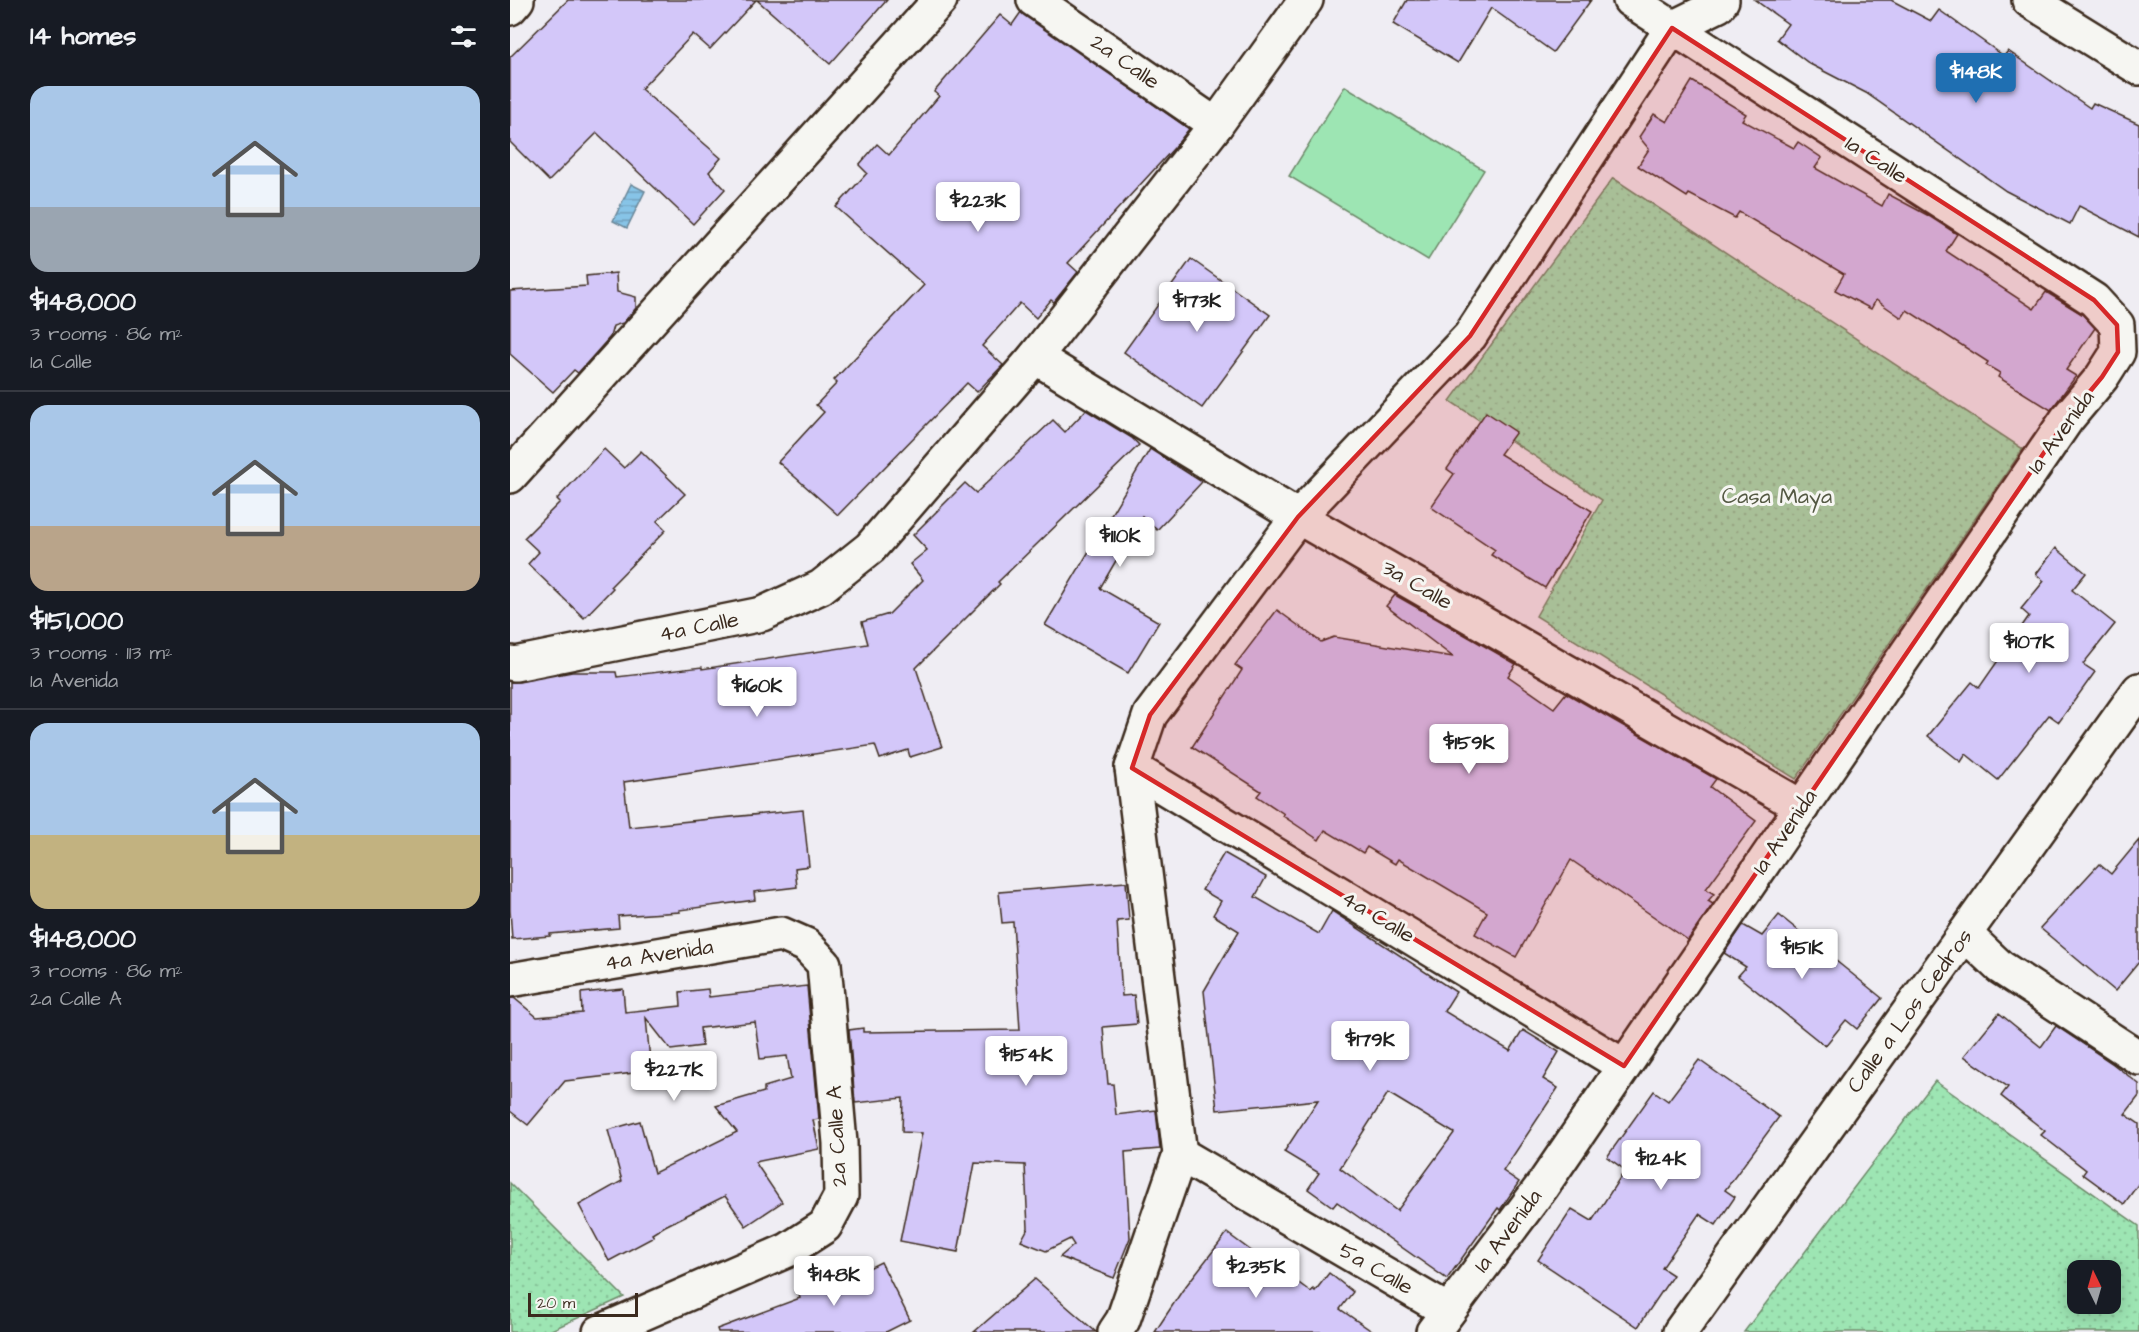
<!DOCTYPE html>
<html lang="en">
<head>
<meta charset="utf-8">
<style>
  body { margin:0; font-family:"Architects Daughter",sans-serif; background:#242831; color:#f1f3f6; height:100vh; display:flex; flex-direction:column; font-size:22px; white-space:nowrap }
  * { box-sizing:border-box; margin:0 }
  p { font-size:20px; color:#9ea1a6 }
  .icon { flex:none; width:33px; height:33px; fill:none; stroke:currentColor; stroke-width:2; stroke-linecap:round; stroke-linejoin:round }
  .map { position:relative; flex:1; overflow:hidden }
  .drawer { display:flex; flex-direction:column; background:#171b24; width:510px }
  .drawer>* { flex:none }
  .needle { width:39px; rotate:355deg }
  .controls { position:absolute; left:1557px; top:1260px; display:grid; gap:12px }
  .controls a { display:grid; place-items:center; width:54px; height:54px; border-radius:12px; background:#171b24; box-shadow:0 3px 15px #0003; font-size:30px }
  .scale { position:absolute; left:18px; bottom:15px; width:110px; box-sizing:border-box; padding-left:6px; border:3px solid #3b2a1e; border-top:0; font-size:16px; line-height:21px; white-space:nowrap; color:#3b2a1e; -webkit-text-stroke:4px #f6f6f2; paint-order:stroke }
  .price { position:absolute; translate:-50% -51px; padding:0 14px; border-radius:6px; background:#fff; color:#222; font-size:20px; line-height:39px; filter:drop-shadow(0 2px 3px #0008) }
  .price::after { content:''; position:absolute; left:50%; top:36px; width:18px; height:14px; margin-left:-9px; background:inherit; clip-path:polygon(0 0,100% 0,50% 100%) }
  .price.current { background:#1f6fb2; color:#fff }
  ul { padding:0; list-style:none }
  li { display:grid; align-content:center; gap:12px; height:318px; padding:0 30px }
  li+li { border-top:2px solid #363941 }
  li span { display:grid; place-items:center; height:186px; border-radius:18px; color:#555 }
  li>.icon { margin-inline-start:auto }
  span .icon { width:108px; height:108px; fill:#fffc; stroke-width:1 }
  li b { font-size:26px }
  h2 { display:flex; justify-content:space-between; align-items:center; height:72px; padding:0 30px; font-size:26px }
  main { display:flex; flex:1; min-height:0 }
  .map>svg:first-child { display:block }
  .grass { fill:url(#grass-dots); stroke:#6c8868; stroke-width:1.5; fill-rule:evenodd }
  .pitch { fill:#9de5b3; stroke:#6c8868; stroke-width:1.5 }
  .water { fill:url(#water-rules); stroke:#698697; stroke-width:1.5 }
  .building { fill:#d3c7f9; stroke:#3b2a1e; stroke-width:1.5; fill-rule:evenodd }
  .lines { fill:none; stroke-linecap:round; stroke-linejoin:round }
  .minor-casing { stroke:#3b2a1e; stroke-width:38 }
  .tertiary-casing { stroke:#3b2a1e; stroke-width:38 }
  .minor { stroke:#f6f6f2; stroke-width:33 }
  .tertiary { stroke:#f6f6f2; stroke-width:33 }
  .marked { fill:#d62828; fill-opacity:0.2; stroke:#d62828; stroke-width:4.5; stroke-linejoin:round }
  .labels { text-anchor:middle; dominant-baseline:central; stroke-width:6; stroke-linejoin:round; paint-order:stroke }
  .street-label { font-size:22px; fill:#3b2a1e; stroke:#f6f6f2 }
  .park-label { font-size:22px; fill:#545943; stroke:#f6f6f2 }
</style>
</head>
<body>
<main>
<section class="drawer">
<h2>14 homes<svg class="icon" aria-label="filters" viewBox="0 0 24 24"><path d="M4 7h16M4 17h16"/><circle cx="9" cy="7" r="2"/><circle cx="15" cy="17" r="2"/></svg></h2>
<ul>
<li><span style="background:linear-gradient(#a9c7e8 65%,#9aa5b1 0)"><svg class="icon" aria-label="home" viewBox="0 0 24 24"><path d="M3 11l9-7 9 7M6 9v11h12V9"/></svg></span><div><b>$148,000</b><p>3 rooms · 86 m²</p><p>1a Calle</p></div></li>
<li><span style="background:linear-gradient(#a9c7e8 65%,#b9a48a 0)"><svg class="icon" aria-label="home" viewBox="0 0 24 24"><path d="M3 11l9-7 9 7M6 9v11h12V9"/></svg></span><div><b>$151,000</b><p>3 rooms · 113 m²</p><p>1a Avenida</p></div></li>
<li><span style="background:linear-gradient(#a9c7e8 60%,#c2b280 0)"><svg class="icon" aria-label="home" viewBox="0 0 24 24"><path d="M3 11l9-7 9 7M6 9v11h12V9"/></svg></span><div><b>$148,000</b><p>3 rooms · 86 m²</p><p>2a Calle A</p></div></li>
</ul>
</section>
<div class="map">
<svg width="1629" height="1332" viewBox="0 0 1629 1332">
  <defs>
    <pattern id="grass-dots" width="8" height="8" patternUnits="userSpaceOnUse" patternTransform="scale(1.5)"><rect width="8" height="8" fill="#9de5b3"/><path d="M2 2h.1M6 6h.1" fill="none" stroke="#88c59a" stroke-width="1.8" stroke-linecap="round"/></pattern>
    <pattern id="water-rules" width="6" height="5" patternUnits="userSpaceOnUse" patternTransform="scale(1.5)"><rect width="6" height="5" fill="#87c4e7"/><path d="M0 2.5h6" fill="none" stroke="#709fbb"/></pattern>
  </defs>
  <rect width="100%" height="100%" fill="#efedf3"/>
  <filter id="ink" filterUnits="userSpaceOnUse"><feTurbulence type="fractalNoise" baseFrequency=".0167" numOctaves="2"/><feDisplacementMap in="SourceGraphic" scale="12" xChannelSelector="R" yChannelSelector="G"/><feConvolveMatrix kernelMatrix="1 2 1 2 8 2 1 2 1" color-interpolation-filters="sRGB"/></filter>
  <g filter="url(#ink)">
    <g class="grass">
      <path d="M1103,178L1513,449L1286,779L1026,616L1092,500L940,401Z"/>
      <path d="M1425,1081L1629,1226V1332H1234ZM1568,1270H1600V1304H1568Z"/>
      <path d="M0,1183L114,1297L37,1332H0Z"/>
    </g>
    <path class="pitch" d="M835,86L974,170L918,260L779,176Z"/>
    <path class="water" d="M121,184L135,191L117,228L103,221Z"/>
    <g class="building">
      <path d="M58,0H246L200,49L183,34L131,89L211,158L199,172L215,189L183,224L87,133L39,181L0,142V57Z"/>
      <path d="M247,0H377L320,64Z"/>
      <path d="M897,0H1081L1043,52L981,8L948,63L883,24Z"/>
      <path d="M1245,0H1381L1421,21L1429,10L1494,56L1498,51L1580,108L1583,103L1629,124V237L1569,206L1560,224L1496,191L1356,93L1300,64L1267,39L1278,24Z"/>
      <path d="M511,12L679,129L664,148L558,263L568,272L544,302L541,300L526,318L510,303L472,346L493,365L467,392L457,383L328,515L268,462L314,412L306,405L327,383L324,380L414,285L326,207L357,173L349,165L367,144L379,155L429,96L424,92L490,15L502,25Z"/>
      <path d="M1182,81L1236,114L1232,120L1284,148L1288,142L1312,158L1305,168L1372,206L1378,194L1419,216L1447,234L1436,251L1524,309L1536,292L1572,314L1585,328L1556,370L1566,376L1541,410L1488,377L1490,373L1476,365L1478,362L1397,310L1392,318L1366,300L1361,309L1325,290L1334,274L1229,212L1225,218L1179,194L1177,197L1128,166L1139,149L1129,137L1144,114L1157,122Z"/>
      <path d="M681,259L760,315L692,408L614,352Z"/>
      <path d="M106,273L107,292L126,297V308L113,323L103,326L100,337L68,373L64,370L43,392L0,354V291L77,286L76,276Z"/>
      <path d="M576,410L622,438L629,445L488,582L490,584L406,668L432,747L400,757L398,750L370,759L365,745L114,782L119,827L293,810L299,866L285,868L287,887L244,892L245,900L169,910L170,912L108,916L109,928L40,934V936L2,939L0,910V682H9L62,672H106L107,677L192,667V669L358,644L352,622L379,614L413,580L400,564L417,550L403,535L455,483L466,493L543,420L555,432Z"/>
      <path d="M976,412L1006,432L990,454L1082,511L1035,588L981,555L985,550L921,507L944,474L937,469Z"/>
      <path d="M94,449L114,468L131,451L175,494L147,521L156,530L101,586L103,588L74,618L18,564L29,552L14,538L50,502L47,499Z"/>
      <path d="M640,449L692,482L647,530L632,516L590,588L649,622L618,673L535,625Z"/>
      <path d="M1546,548L1576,573L1562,590L1605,624L1573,664L1585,672L1549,722L1539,715L1488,780L1456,754L1451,762L1418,736L1462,682L1469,688L1519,616L1511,609L1534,581L1526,574Z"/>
      <path d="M885,595L1006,664L998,676L1044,708L1056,693L1206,779L1200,787L1246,821L1196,889L1204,894L1198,901L1203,904L1178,940L1061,860L1006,957L965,934L977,912L888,859L885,864L857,847L853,853L815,830L809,840L773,816L774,814L747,796L751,791L682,747L732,670L725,665L767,610L811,642L824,637L943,657L876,606Z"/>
      <path d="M1629,840V962L1605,991L1530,928L1589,864L1601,874Z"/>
      <path d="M714,853L756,877L745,897L809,934L822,911L946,992L934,1011L1000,1051L1013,1030L1049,1052L1033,1079L1048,1088L993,1171L1009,1182L990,1210L988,1208L937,1279L827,1202L823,1207L798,1189L809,1173L774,1152L808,1100L707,1110L694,991L729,931L703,915L711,901L692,890ZM878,1093L944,1133L887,1211L830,1168Z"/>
      <path d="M616,882L619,920L607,921L612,996L624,995L627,1024L593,1027L598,1084H603L606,1115L646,1110L650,1149L615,1152L620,1238L604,1278L550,1257L564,1245L560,1239L536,1251L511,1241L518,1228L515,1165L465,1163L448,1252L390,1241L412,1133L392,1132L393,1098L345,1103L339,1030L353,1028V1032L510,1030L503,922L492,923L489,892Z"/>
      <path d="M1269,915L1372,998L1347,1029L1336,1020L1315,1046L1228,976L1236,967L1214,953L1233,925L1252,936Z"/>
      <path d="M297,986L309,1119L303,1120L309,1149L245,1162L272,1202L236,1226L215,1196L155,1226L142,1234L144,1237L99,1261L69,1205L112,1181L98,1130L130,1121L144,1173L227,1132L206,1106L254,1092V1087L281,1079L277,1056L250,1059L245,1022L190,1028L192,1046L161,1050L136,1018L141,1071L55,1081L18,1125L0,1111V998H4L27,1017L72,1013L71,993L113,989L115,1012L171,1006L170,992L198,989L199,997Z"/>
      <path d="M1489,1013L1531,1047L1546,1026L1603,1064L1629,1084V1096L1615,1114L1629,1124V1183L1614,1204L1573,1174L1576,1170L1531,1135L1535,1131L1491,1096L1498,1087L1454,1056Z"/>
      <path d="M1189,1060L1269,1117L1215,1190L1225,1197L1206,1225L1189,1214L1152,1268L1163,1275L1128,1327L1028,1260L1062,1209L1082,1221L1115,1170L1097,1157L1144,1091L1158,1101Z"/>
      <path d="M717,1233L751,1258L752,1256L801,1292L803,1289L805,1291L819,1273L843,1292L830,1309L863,1332H645L672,1291Z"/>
      <path d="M371,1262L400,1320L376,1332H208L207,1329L290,1298L285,1284L315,1273L320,1287Z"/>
      <path d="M525,1279L586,1332H464Z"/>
    </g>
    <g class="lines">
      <defs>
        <g id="minor">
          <path d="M524,0L706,125"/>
          <path d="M0,8L7,0"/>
          <path d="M525,357L788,517L1292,807"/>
          <path d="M0,476L430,0"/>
          <path d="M0,663L5,664L252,614L311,587L360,548L525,357L706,125L796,0"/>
          <path d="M622,768L1114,1066"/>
          <path d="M1455,934L1490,967L1629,1058"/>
          <path d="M0,980L271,934L296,945L314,964L330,1143L331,1196L315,1226L278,1250L90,1332"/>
          <path d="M670,1154L938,1311"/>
          <path d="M605,1332L613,1320L670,1154L622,768L640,715L788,517L960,336L1162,28L1209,5L1212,0"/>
          <path d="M923,1332L1033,1185L1557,419L1592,377L1608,352L1607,325L1584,300L1120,0"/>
        </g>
        <g id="tertiary">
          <path d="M1519,0L1629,68"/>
          <path d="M1170,1332L1629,690"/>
        </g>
      </defs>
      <use href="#minor" class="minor-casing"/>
      <use href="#tertiary" class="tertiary-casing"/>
      <use href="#minor" class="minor"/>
      <use href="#tertiary" class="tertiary"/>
    </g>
  </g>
  <path class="marked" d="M1162,28L1584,300L1607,325L1608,352L1592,377L1557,419L1114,1066L622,768L640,715L788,517L960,336Z"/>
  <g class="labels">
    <g class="street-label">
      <text transform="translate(615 62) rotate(35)">2a Calle</text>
      <text transform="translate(1366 160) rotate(33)">1a Calle</text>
      <text transform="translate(1551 432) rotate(-54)">1a Avenida</text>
      <text transform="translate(907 585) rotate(30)">3a Calle</text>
      <text transform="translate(189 627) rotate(-11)">4a Calle</text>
      <text transform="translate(1275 832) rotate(-56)">1a Avenida</text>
      <text transform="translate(868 917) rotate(31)">4a Calle</text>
      <text transform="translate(149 955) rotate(-9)">4a Avenida</text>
      <text transform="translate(1400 1011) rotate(-54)">Calle a Los Cedros</text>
      <text transform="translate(327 1136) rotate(-93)">2a Calle A</text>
      <text transform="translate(998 1231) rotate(-53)">1a Avenida</text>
      <text transform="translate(866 1269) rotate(30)">5a Calle</text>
    </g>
    <g class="park-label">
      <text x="1267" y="496">Casa Maya</text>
    </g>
  </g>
</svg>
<div class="controls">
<a><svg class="needle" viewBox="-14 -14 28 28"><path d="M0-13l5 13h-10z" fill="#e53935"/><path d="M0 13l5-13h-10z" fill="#9ea1a6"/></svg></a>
</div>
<div class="scale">20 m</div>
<b class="price current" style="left:1466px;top:104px">$148K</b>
<b class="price" style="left:468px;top:233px">$223K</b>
<b class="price" style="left:687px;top:333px">$173K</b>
<b class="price" style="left:610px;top:568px">$110K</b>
<b class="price" style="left:1519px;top:674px">$107K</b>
<b class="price" style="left:247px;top:718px">$160K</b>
<b class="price" style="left:959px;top:775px">$159K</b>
<b class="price" style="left:1292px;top:980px">$151K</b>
<b class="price" style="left:860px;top:1072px">$179K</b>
<b class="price" style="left:516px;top:1087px">$154K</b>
<b class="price" style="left:164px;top:1102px">$227K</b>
<b class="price" style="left:1151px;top:1191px">$124K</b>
<b class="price" style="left:746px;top:1299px">$235K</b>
<b class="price" style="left:324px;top:1307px">$148K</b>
</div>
</main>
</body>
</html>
